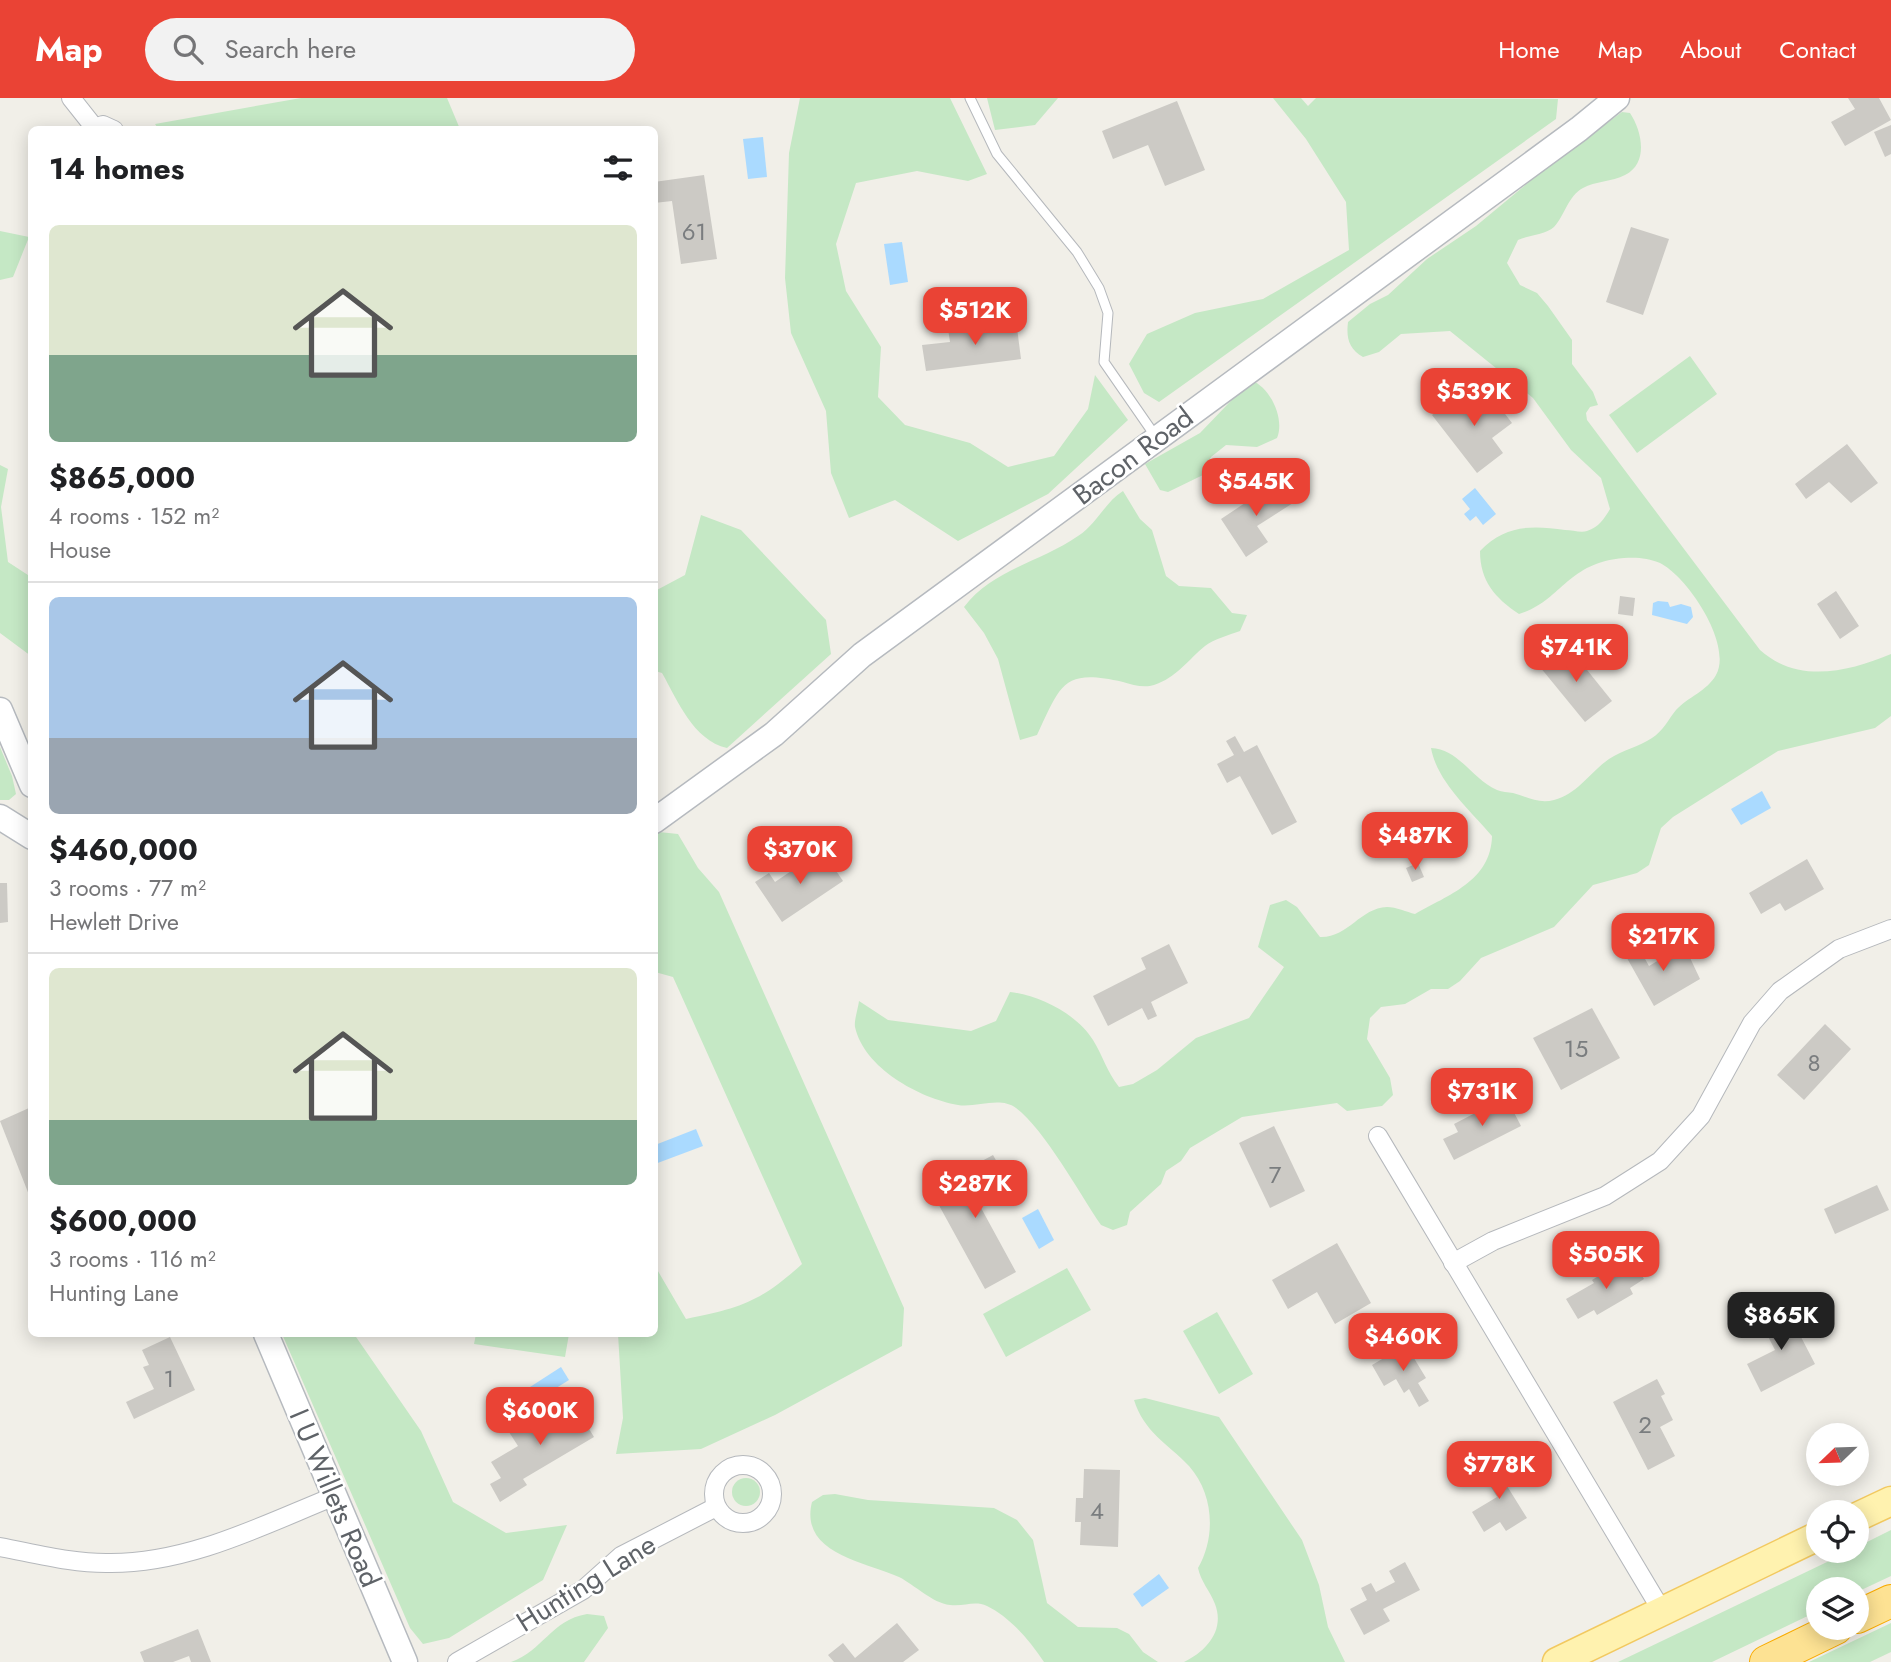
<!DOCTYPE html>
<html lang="en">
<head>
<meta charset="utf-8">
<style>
  body { margin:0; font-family:Jost,sans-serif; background:#f2f2f2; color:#202124; height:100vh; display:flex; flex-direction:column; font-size:26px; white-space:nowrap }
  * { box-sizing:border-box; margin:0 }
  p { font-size:23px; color:#757577 }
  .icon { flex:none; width:38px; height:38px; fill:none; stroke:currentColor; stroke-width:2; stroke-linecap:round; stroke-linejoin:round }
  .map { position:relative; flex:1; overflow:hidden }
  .sheet { position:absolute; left:28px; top:28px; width:630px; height:1211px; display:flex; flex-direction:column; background:#fff; border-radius:10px; box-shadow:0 4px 18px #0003 }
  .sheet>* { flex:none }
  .needle { width:46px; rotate:247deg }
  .controls { position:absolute; left:1806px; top:1325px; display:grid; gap:14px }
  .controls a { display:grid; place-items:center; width:63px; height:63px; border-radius:50%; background:#fff; box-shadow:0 4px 18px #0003; font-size:35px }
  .price { position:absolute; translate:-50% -60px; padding:0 16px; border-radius:14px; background:#ea4335; color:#fff; font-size:23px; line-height:46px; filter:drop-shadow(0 2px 4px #0008) }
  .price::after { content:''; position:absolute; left:50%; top:42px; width:21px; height:16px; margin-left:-10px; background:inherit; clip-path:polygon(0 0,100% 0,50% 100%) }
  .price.on { background:#222; color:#fff }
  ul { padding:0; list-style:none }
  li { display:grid; align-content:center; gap:14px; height:371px; padding:0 21px }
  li+li { border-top:2px solid #e0e0e0 }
  li span { display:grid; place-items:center; height:217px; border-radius:10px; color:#555 }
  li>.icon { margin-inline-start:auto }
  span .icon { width:126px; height:126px; fill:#fffc; stroke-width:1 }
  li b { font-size:30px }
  h2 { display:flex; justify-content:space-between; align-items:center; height:84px; padding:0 21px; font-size:30px }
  header { display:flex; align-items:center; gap:42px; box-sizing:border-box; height:98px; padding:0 35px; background:#ea4335; color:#fff }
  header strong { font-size:33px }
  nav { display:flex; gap:38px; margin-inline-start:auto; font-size:24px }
  .search { width:490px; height:63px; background:#f2f2f2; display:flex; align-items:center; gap:18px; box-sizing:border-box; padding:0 24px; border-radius:38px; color:#757577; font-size:26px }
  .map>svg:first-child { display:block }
  .green { fill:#c5e8c5 }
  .water { fill:#aadaff }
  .building { fill:#cccac5 }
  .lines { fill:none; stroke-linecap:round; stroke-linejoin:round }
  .lane-casing { stroke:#b5b8bc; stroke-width:11 }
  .street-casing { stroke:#b5b8bc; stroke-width:20 }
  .secondary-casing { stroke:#b6babf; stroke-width:27 }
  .primary-casing { stroke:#f2c960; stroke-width:31 }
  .highway-casing { stroke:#f9ab00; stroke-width:34 }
  .lane { stroke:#fff; stroke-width:9 }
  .street { stroke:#fff; stroke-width:18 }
  .secondary { stroke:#fff; stroke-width:24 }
  .primary { stroke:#fff2af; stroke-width:28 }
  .highway { stroke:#fde293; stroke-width:32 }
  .labels { text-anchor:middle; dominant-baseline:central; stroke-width:5; stroke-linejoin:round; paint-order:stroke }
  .number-label { font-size:24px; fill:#7a7d7f }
  .street-label { font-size:28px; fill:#5f6368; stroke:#fff }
</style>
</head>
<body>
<header>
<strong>Map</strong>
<div class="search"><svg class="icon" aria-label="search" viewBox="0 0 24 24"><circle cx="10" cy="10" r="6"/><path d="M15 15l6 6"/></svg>Search here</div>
<nav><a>Home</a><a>Map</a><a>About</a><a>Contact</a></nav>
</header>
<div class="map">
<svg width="1891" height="1564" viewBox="0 0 1891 1564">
  <rect width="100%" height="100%" fill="#f1efe8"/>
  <g class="green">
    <path d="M301,0H447L460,31L159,32L155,26Z"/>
    <path d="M800,0H950L987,76L968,83L917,73L856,85L836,146L846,193L881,249L878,299L905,327L970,345L1008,369L1054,358L1088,311L1095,277L1128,322L1048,396L958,443L895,402L849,420L831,375L826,313L791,235L785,180L789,55Z"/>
    <path d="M987,0H1058L1035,27L995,32Z"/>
    <path d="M1273,0H1301L1308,8L1316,0L1558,1L1556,21L1159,304L1144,295L1129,266L1147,236L1195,215L1263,201L1349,152L1346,104L1306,41Z"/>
    <path d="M1622,14L1630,15C1642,33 1649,65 1625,77C1612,84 1595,83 1583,90C1568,98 1565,117 1554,129C1545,137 1529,137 1518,142L1507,165L1520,187L1537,195L1548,208L1572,242V266L1593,294L1598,307L1590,309L1586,315L1587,322L1760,552C1798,586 1848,574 1891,556V618L1875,630L1778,653L1673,719L1661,730L1649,767L1637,775L1593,787L1554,829L1481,860L1460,883L1448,891H1431L1405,906L1381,909L1370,920L1367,941L1390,980L1393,997L1382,1008L1347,1013L1337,1005L1242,1019L1190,1050L1181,1063L1166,1073L1161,1086L1130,1114L1127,1127L1113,1132L1101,1127C1079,1095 1045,1032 1016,1010C1000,998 976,1010 958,1007C919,1000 864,970 855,929C854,922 858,911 859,903L888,922L971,933L996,923L1010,894C1039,897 1077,916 1093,942C1103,958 1107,974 1119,989L1133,986L1157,972L1196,940L1249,920L1284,869L1258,849L1270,807L1286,802L1297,809L1320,839C1348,840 1360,810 1387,809C1396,809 1407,814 1415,816C1448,797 1491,783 1492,738C1471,713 1437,684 1431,650C1459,651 1473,682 1497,692C1502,694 1508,694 1513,695C1527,699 1539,706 1554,702C1578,696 1590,674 1609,661C1622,652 1639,649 1652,640C1663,633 1668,622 1676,612C1688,599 1707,593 1716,577C1733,547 1688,479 1660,465C1649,460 1636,459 1624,460C1566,465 1562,503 1519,516C1495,500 1480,483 1480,453C1505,427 1531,427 1565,432C1572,432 1581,435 1587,433C1599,429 1604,421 1610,411L1601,380L1571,352L1533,300L1450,233L1401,236L1379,254L1363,259C1349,251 1346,240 1348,224L1370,206L1388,197L1427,161L1476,128L1547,69Z"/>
    <path d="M0,133L29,139L13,179L0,182Z"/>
    <path d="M1690,258L1717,296L1637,355L1609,317Z"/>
    <path d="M1251,282C1271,290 1285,321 1277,340L1257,349L1226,347L1211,359L1203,377L1168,394L1160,392L1145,366L1200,335Z"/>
    <path d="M0,367L8,371L1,409L8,464L31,479V558L0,535Z"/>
    <path d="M1123,393L1140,421L1152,432L1166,478L1179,488L1211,490L1232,515L1247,517L1240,533C1229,537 1214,541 1205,548C1189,561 1176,580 1154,587C1145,590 1132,587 1123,584C1062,570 1061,587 1037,637L1020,642L998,561L984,535L964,509C993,471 1041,464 1078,438C1097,426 1105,404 1123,393Z"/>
    <path d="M701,417L741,432L826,522L831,556L727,650C693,642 678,603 662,575L655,573V493L685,477Z"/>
    <path d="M0,649L12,678L16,696L9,702H0Z"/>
    <path d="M659,734L678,736L698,770L719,794L904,1210L902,1248L775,1317L701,1351L616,1356L623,1320L618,1236H654L655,1168L686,1221C741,1210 760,1204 802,1166L673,879L655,874L654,738Z"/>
    <path d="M1067,1170L1091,1212L1006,1259L983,1216Z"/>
    <path d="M1217,1214L1253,1276L1219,1296L1183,1233Z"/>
    <path d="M282,1236H354L421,1333L453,1404L506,1435L567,1427L543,1482L449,1540L423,1546L410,1530Z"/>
    <path d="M476,1236H569L565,1259L474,1246Z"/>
    <path d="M1145,1300L1219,1319L1302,1442L1319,1487L1328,1529L1345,1564H1184C1207,1553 1225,1532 1215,1506C1210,1493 1201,1484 1198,1470C1216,1439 1214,1396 1189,1368C1167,1345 1144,1334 1134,1302Z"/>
    <circle cx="746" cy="1394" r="14"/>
    <path d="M835,1396L868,1402L994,1410L1017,1422L1033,1442L1047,1505L1078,1529L1117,1530L1129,1536L1143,1554L1158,1564H1044C1030,1543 1010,1519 987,1508C974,1502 964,1509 950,1507C932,1505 915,1487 899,1479C866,1464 799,1456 812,1404L823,1397Z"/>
    <path d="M1891,1432V1478L1857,1494V1491H1818V1513L1712,1564H1618L1850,1453L1857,1452V1449Z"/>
    <path d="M587,1516L604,1518L608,1530L584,1564H511C543,1553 551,1522 587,1516Z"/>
    <path d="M1891,1525V1554L1870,1564H1809Z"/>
  </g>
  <g class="water">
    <path d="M763,39L767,79L748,81L743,41Z"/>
    <path d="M902,144L908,184L890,187L884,146Z"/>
    <path d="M1475,390L1496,416L1483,427L1476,418L1470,423L1464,416L1470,411L1462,401Z"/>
    <path d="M1658,503L1668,504L1670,509L1681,506L1691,509L1693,519L1687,526L1652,517L1653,505Z"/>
    <path d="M1762,693L1771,710L1741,727L1731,711Z"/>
    <path d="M696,1031L703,1048L655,1066V1047Z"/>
    <path d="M1038,1111L1054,1142L1039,1151L1022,1120Z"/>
    <path d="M561,1269L569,1282L537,1302L530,1289Z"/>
    <path d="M1159,1476L1169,1490L1142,1509L1133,1496Z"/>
  </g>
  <g class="building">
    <path d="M1848,0H1879L1891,22L1845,48L1831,24L1855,11Z"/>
    <path d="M1177,3L1205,72L1165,88L1148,47L1113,61L1102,33Z"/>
    <path d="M1891,27V56L1885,59L1874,34Z"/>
    <path d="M704,77L717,161L681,166L672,103L654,105V84Z"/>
    <path d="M1631,129L1669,141L1643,217L1606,204Z"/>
    <path d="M1016,222L1021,261L926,273L922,247L950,244L948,231Z"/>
    <path d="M1485,290L1512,325L1492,340L1503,355L1477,375L1432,317L1455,299L1461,308Z"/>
    <path d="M1847,346L1878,385L1851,405L1829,384L1806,401L1795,386Z"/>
    <path d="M1278,383L1293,405L1257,428L1268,444L1246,459L1221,421Z"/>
    <path d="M1836,493L1859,528L1840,541L1817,506Z"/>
    <path d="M1620,498L1635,500L1633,518L1618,516Z"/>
    <path d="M1567,547L1612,603L1585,624L1540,569Z"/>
    <path d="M1235,638L1244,654L1257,647L1297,724L1272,737L1240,678L1227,685L1217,666L1234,657L1226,643Z"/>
    <path d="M822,752L843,783L782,824L755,784L769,775L775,784Z"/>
    <path d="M1807,761L1824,791L1785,813L1780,805L1761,816L1749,795Z"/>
    <path d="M1418,765L1424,779L1412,784L1406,770Z"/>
    <path d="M0,785H7L8,824L0,825Z"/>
    <path d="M1636,845L1649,868L1684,847L1700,881L1654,908L1623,853Z"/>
    <path d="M1169,846L1188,885L1151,904L1157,918L1148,922L1142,910L1108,928L1093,898L1146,871L1141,860Z"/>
    <path d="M1592,910L1620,960L1561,992L1533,940Z"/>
    <path d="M1825,926L1851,951L1804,1002L1777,977Z"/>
    <path d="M1506,999L1521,1028L1454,1062L1443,1041L1458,1034L1454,1026Z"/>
    <path d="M29,1010L32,1016L31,1102L0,1023Z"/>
    <path d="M1274,1028L1305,1093L1270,1110L1239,1045Z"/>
    <path d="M993,1057L1006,1080L974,1097L1016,1174L985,1191L930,1091Z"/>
    <path d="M1877,1087L1889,1112L1835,1136L1824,1111Z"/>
    <path d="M1337,1145L1371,1205L1335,1226L1317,1194L1288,1211L1272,1182Z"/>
    <path d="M1633,1162L1644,1181L1630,1190L1633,1196L1597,1217L1594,1212L1578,1221L1566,1201L1594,1185L1592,1182L1605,1174L1607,1176Z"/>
    <path d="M1786,1210L1815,1266L1761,1294L1747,1266L1775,1252L1760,1223Z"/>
    <path d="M170,1239L195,1292L134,1321L126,1304L154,1291L143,1269L149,1267L142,1252Z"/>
    <path d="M1406,1247L1426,1280L1418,1285L1429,1303L1419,1309L1409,1291L1404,1295L1396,1281L1384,1288L1372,1267Z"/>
    <path d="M1657,1281L1665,1296L1661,1298L1673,1322L1660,1329L1675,1358L1648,1372L1613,1304Z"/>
    <path d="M579,1302L592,1323L586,1326L594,1339L523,1381L527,1387L500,1404L490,1386L501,1380L491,1364L518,1348L509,1334L531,1321L536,1328Z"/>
    <path d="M1495,1360L1511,1386L1507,1388L1527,1420L1506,1433L1500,1424L1484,1434L1472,1414L1497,1399L1479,1369Z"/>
    <path d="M1084,1371L1120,1372L1118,1449L1080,1447L1081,1424H1075L1076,1400H1083Z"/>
    <path d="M1405,1464L1420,1492L1383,1511L1390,1523L1364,1537L1350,1511L1367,1502L1361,1490L1371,1485L1376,1494L1395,1484L1389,1473Z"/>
    <path d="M897,1525L919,1552L903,1564H834L828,1557L843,1545L855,1560Z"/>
    <path d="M198,1531L211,1564H191L189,1558L173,1564H144L140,1554Z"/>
  </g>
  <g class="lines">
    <defs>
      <path id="lane" d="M970,0L997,56L1077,154L1099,190L1108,215L1104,264L1156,339"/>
      <g id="street">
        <path d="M71,0L94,29"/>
        <path d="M90,32L103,27L114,32"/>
        <path d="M1378,1038L1662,1513"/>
        <path d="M1453,1165L1493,1143L1605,1098L1660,1063L1701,1018L1752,925L1780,893L1839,851L1891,831"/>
        <circle cx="743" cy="1396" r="29"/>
        <path d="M0,1449C37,1456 74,1466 111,1465C190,1465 263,1427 335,1398"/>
        <path d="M457,1564L583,1492L621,1458L716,1409"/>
      </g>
      <g id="secondary">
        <path d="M0,612L32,687"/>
        <path d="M0,719L32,739"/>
        <path d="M654,723L774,636L862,557L1579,31L1617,0"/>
        <path d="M266,1236L405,1564"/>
      </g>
      <g id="primary">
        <path d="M1857,1419L1891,1403"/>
        <path d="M1557,1564L1818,1438"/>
      </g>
      <g id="highway">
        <path d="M1857,1519L1891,1503"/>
        <path d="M1766,1564L1836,1530"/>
      </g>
    </defs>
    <use href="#lane" class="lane-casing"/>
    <use href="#street" class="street-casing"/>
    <use href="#secondary" class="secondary-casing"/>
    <use href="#primary" class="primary-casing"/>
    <use href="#highway" class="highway-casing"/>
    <use href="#lane" class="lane"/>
    <use href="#street" class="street"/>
    <use href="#secondary" class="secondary"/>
    <use href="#primary" class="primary"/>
    <use href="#highway" class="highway"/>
  </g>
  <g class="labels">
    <g class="number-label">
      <text x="694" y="133">61</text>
      <text x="1576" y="950">15</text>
      <text x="1814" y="964">8</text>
      <text x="1275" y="1076">7</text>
      <text x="169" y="1280">1</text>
      <text x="1645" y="1326">2</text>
      <text x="1097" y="1412">4</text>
    </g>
    <g class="street-label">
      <text transform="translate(1133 358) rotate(-37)">Bacon Road</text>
      <text transform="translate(335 1400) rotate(67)">I U Willets Road</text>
      <text transform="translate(586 1485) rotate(-32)">Hunting Lane</text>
    </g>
  </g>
</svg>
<div class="controls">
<a><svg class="needle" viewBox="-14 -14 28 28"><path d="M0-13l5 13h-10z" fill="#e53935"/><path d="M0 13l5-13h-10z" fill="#757577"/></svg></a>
<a><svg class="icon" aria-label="locate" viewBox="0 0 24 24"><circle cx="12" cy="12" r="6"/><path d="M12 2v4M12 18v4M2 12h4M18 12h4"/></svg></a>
<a><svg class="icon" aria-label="layers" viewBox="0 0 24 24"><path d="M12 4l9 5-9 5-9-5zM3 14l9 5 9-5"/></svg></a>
</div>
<b class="price" style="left:975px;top:249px">$512K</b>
<b class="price" style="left:1474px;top:330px">$539K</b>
<b class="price" style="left:1256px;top:420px">$545K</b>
<b class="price" style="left:1576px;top:586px">$741K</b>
<b class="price" style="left:1415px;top:774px">$487K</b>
<b class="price" style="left:800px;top:788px">$370K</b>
<b class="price" style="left:1663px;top:875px">$217K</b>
<b class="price" style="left:1482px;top:1030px">$731K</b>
<b class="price" style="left:975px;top:1122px">$287K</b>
<b class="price" style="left:1606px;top:1193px">$505K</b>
<b class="price on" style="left:1781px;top:1254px">$865K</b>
<b class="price" style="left:1403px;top:1275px">$460K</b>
<b class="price" style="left:540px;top:1349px">$600K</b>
<b class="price" style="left:1499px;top:1403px">$778K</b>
<section class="sheet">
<h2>14 homes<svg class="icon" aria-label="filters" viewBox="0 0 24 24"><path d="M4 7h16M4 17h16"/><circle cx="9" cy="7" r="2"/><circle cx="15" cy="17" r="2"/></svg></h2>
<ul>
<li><span style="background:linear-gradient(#dfe7d0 60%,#7fa58c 0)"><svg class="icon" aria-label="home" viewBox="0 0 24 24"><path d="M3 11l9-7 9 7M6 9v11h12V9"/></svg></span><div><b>$865,000</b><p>4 rooms · 152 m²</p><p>House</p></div></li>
<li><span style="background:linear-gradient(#a9c7e8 65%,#9aa5b1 0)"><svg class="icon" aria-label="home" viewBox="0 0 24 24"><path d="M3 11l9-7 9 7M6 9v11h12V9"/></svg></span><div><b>$460,000</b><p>3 rooms · 77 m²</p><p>Hewlett Drive</p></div></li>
<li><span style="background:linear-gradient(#dfe7d0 70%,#7fa58c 0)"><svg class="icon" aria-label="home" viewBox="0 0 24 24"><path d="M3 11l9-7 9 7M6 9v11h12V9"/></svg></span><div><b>$600,000</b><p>3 rooms · 116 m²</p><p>Hunting Lane</p></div></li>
</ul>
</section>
</div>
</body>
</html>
